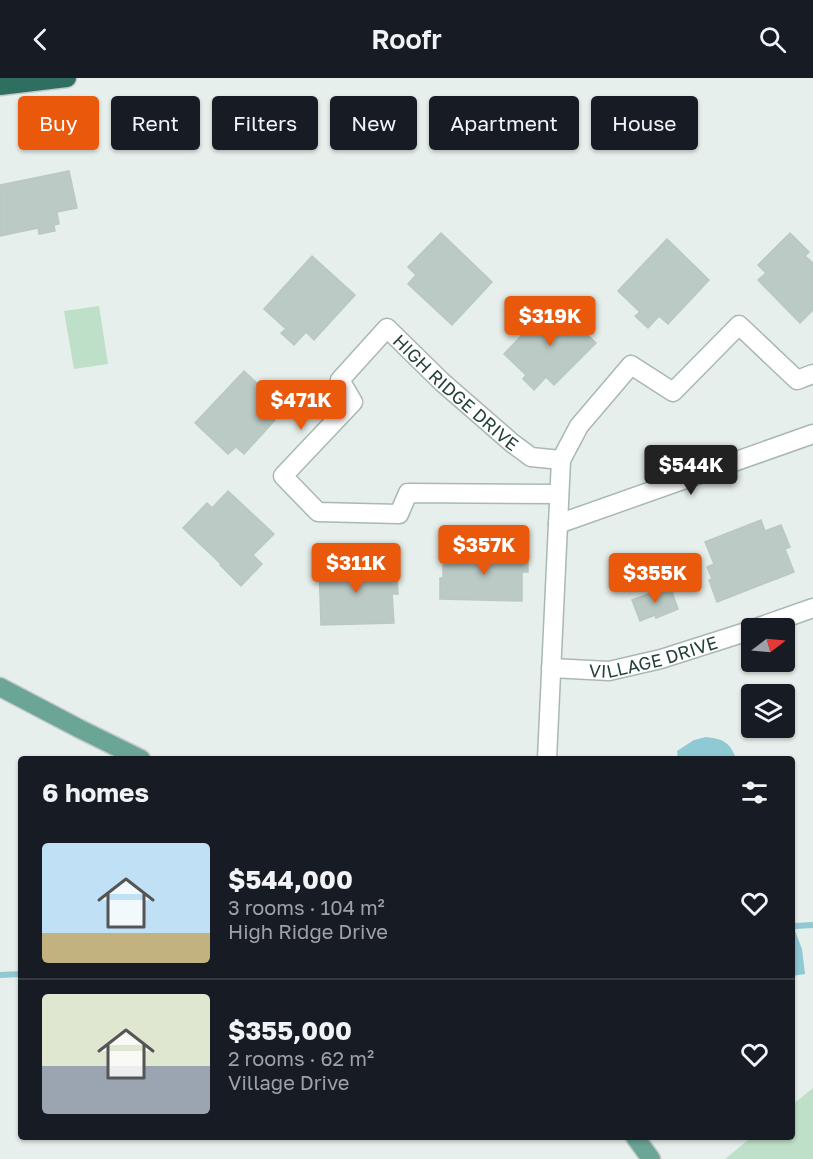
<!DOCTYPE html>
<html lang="en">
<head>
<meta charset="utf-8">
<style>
  body { margin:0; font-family:"Golos Text",sans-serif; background:#242831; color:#f1f3f6; height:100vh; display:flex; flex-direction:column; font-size:22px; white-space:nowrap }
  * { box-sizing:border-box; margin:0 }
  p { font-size:20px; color:#9ea1a6 }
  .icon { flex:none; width:33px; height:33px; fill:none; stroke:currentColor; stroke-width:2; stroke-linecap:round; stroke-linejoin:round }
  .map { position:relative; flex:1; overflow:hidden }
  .details { position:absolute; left:18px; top:678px; width:777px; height:384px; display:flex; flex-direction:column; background:#171b24; border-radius:6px; box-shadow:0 2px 4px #0004 }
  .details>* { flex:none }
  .top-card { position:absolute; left:18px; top:18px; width:777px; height:54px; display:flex; gap:12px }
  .needle { width:39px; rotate:74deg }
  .tools { position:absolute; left:741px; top:540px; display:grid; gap:12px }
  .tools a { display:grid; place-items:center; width:54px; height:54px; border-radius:6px; background:#171b24; box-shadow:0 2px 4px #0004; font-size:30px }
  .price { position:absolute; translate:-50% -51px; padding:0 14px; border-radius:6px; background:#ea580c; color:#fff; font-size:20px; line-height:39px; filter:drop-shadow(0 2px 3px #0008) }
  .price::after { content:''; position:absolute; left:50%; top:36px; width:18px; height:14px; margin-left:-9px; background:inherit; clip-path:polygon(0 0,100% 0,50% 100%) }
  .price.active { background:#222; color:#fff }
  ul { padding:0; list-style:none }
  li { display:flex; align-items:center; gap:18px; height:150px; padding:0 24px }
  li+li { border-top:2px solid #363941 }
  li span { display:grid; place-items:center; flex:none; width:168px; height:120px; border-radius:6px; color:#555 }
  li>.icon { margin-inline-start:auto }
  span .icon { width:72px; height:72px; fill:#fffc; stroke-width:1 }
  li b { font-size:26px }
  h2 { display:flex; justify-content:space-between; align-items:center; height:72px; padding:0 24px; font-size:26px }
  .chip { padding:0 21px; border-radius:6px; background:#171b24; box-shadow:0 2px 4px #0004; font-size:21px; line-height:54px }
  .chip.active { background:#ea580c; color:#fff }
  header { display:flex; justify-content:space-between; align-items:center; height:78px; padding:0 24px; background:#171b24; font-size:27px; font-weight:600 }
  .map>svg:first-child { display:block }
  .green { fill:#bfe0c8 }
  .water { fill:#8ec9d4 }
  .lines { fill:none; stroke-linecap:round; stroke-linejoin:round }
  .stream { stroke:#8ec9d4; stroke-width:6 }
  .building { fill:#bbcac4; stroke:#b8c9c2; stroke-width:1.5 }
  .minor-casing { stroke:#a8b8b2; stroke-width:21 }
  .major-casing { stroke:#c2cac8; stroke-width:21 }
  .highway-casing { stroke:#c2cac8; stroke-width:21 }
  .minor { stroke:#fff; stroke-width:18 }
  .major { stroke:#6aa596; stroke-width:18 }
  .highway { stroke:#2f6f62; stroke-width:18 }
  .labels { text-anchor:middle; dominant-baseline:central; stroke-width:6; stroke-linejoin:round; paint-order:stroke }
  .street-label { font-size:18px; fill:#24423a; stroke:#f7fbf9 }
</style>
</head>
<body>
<header><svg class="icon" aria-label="back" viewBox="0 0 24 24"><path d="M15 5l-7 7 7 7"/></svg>Roofr<svg class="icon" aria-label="search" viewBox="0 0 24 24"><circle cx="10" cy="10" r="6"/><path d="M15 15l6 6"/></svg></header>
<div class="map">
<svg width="813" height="1081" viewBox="0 0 813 1081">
  <rect width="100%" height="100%" fill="#e6efeb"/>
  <g class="green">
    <path d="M99,228L108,286L74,291L64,233Z"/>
    <path d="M813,1010V1081H725L752,1059H792V1027Z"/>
  </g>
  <g class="water">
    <path d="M706,659C723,661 730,664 736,681H678L677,673L694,662Z"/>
    <path d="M792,845L802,871L805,896L792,898Z"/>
  </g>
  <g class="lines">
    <g class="stream">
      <path d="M792,850L795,848L813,847"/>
      <path d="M0,897L21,896"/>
    </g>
  </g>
  <g class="building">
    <path d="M69,93L77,130L57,134L59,146L54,147L55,153L39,156L38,150L0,158V107Z"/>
    <path d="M441,155L492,204L452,247L408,206L416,197L408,189Z"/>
    <path d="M790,155L809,174L805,178L813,185V232L800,245L758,202L766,195L758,187Z"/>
    <path d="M667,161L709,202L668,246L659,238L648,250L635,238L640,234L618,213Z"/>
    <path d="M312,178L355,217L314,262L306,254L294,267L281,255L286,251L264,231Z"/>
    <path d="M553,224L596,265L554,307L546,299L534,312L523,301L526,297L504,276Z"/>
    <path d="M244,293L276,323L268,332L273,337L272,339L275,342L244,376L236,369L228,376L195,345Z"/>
    <path d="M228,413L274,456L253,477L262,486L241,508L220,487L221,486L183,450L207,425L212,430Z"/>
    <path d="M761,442L765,453L781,447L790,469L785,471L794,494L717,524L709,502L712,501L707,489L714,486L705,464Z"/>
    <path d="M494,469H512V478H528V494H522V523L440,521V500H443V487H453L454,472L494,473Z"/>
    <path d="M347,485V486H380L381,498H397L398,516H392L394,545L321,547L319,486Z"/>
    <path d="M670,508L678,531L656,540L655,537L640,543L632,522Z"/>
  </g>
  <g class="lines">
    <defs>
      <g id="minor">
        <path id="s1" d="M559,416L408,415L399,436L318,434L283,398L353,324L340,302L387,250L442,304L512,365L531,379L561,382"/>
        <path d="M558,446L813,356"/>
        <path d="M756,550L813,530"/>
        <path id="s2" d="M551,590L609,593L661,581L752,552"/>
        <path d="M547,681L561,382L579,348L631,287L673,314L739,247L797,302L813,296"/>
      </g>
      <g id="major">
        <path d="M0,609L80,651L141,681"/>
        <path d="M635,1059L651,1081"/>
      </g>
      <path id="highway" d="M0,8L67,0"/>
    </defs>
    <use href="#minor" class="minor-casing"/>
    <use href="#major" class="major-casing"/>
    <use href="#highway" class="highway-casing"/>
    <use href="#minor" class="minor"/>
    <use href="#major" class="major"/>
    <use href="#highway" class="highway"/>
  </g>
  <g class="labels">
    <g class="street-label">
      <text stroke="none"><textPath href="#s1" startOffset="597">HIGH RIDGE DRIVE</textPath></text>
      <text stroke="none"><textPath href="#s2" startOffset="104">VILLAGE DRIVE</textPath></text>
    </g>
  </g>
</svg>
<div class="tools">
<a><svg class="needle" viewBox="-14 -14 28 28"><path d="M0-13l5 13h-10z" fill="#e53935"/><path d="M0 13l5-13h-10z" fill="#9ea1a6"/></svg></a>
<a><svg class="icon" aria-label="layers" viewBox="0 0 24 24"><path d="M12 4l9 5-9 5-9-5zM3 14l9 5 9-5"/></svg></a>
</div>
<b class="price" style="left:550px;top:269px">$319K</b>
<b class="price" style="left:301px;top:353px">$471K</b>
<b class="price active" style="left:691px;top:418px">$544K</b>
<b class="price" style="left:484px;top:498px">$357K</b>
<b class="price" style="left:356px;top:516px">$311K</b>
<b class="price" style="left:655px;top:526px">$355K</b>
<div class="top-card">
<a class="chip active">Buy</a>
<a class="chip">Rent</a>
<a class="chip">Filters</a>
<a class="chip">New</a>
<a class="chip">Apartment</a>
<a class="chip">House</a>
</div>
<section class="details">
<h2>6 homes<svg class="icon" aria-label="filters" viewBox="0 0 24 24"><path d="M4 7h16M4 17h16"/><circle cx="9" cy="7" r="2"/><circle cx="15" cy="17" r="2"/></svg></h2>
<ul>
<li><span style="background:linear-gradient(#bfe0f5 75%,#c2b280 0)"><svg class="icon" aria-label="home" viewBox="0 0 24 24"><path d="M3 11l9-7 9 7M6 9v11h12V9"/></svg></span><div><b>$544,000</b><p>3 rooms · 104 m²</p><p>High Ridge Drive</p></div><svg class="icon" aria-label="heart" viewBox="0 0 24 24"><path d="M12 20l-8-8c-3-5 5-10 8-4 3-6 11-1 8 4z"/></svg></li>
<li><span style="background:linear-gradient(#dfe7d0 60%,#9aa5b1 0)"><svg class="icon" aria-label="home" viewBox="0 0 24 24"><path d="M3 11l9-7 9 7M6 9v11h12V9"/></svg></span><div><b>$355,000</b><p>2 rooms · 62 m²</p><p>Village Drive</p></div><svg class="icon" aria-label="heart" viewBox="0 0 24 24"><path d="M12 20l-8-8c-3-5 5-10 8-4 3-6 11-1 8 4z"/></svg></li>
</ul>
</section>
</div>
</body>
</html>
